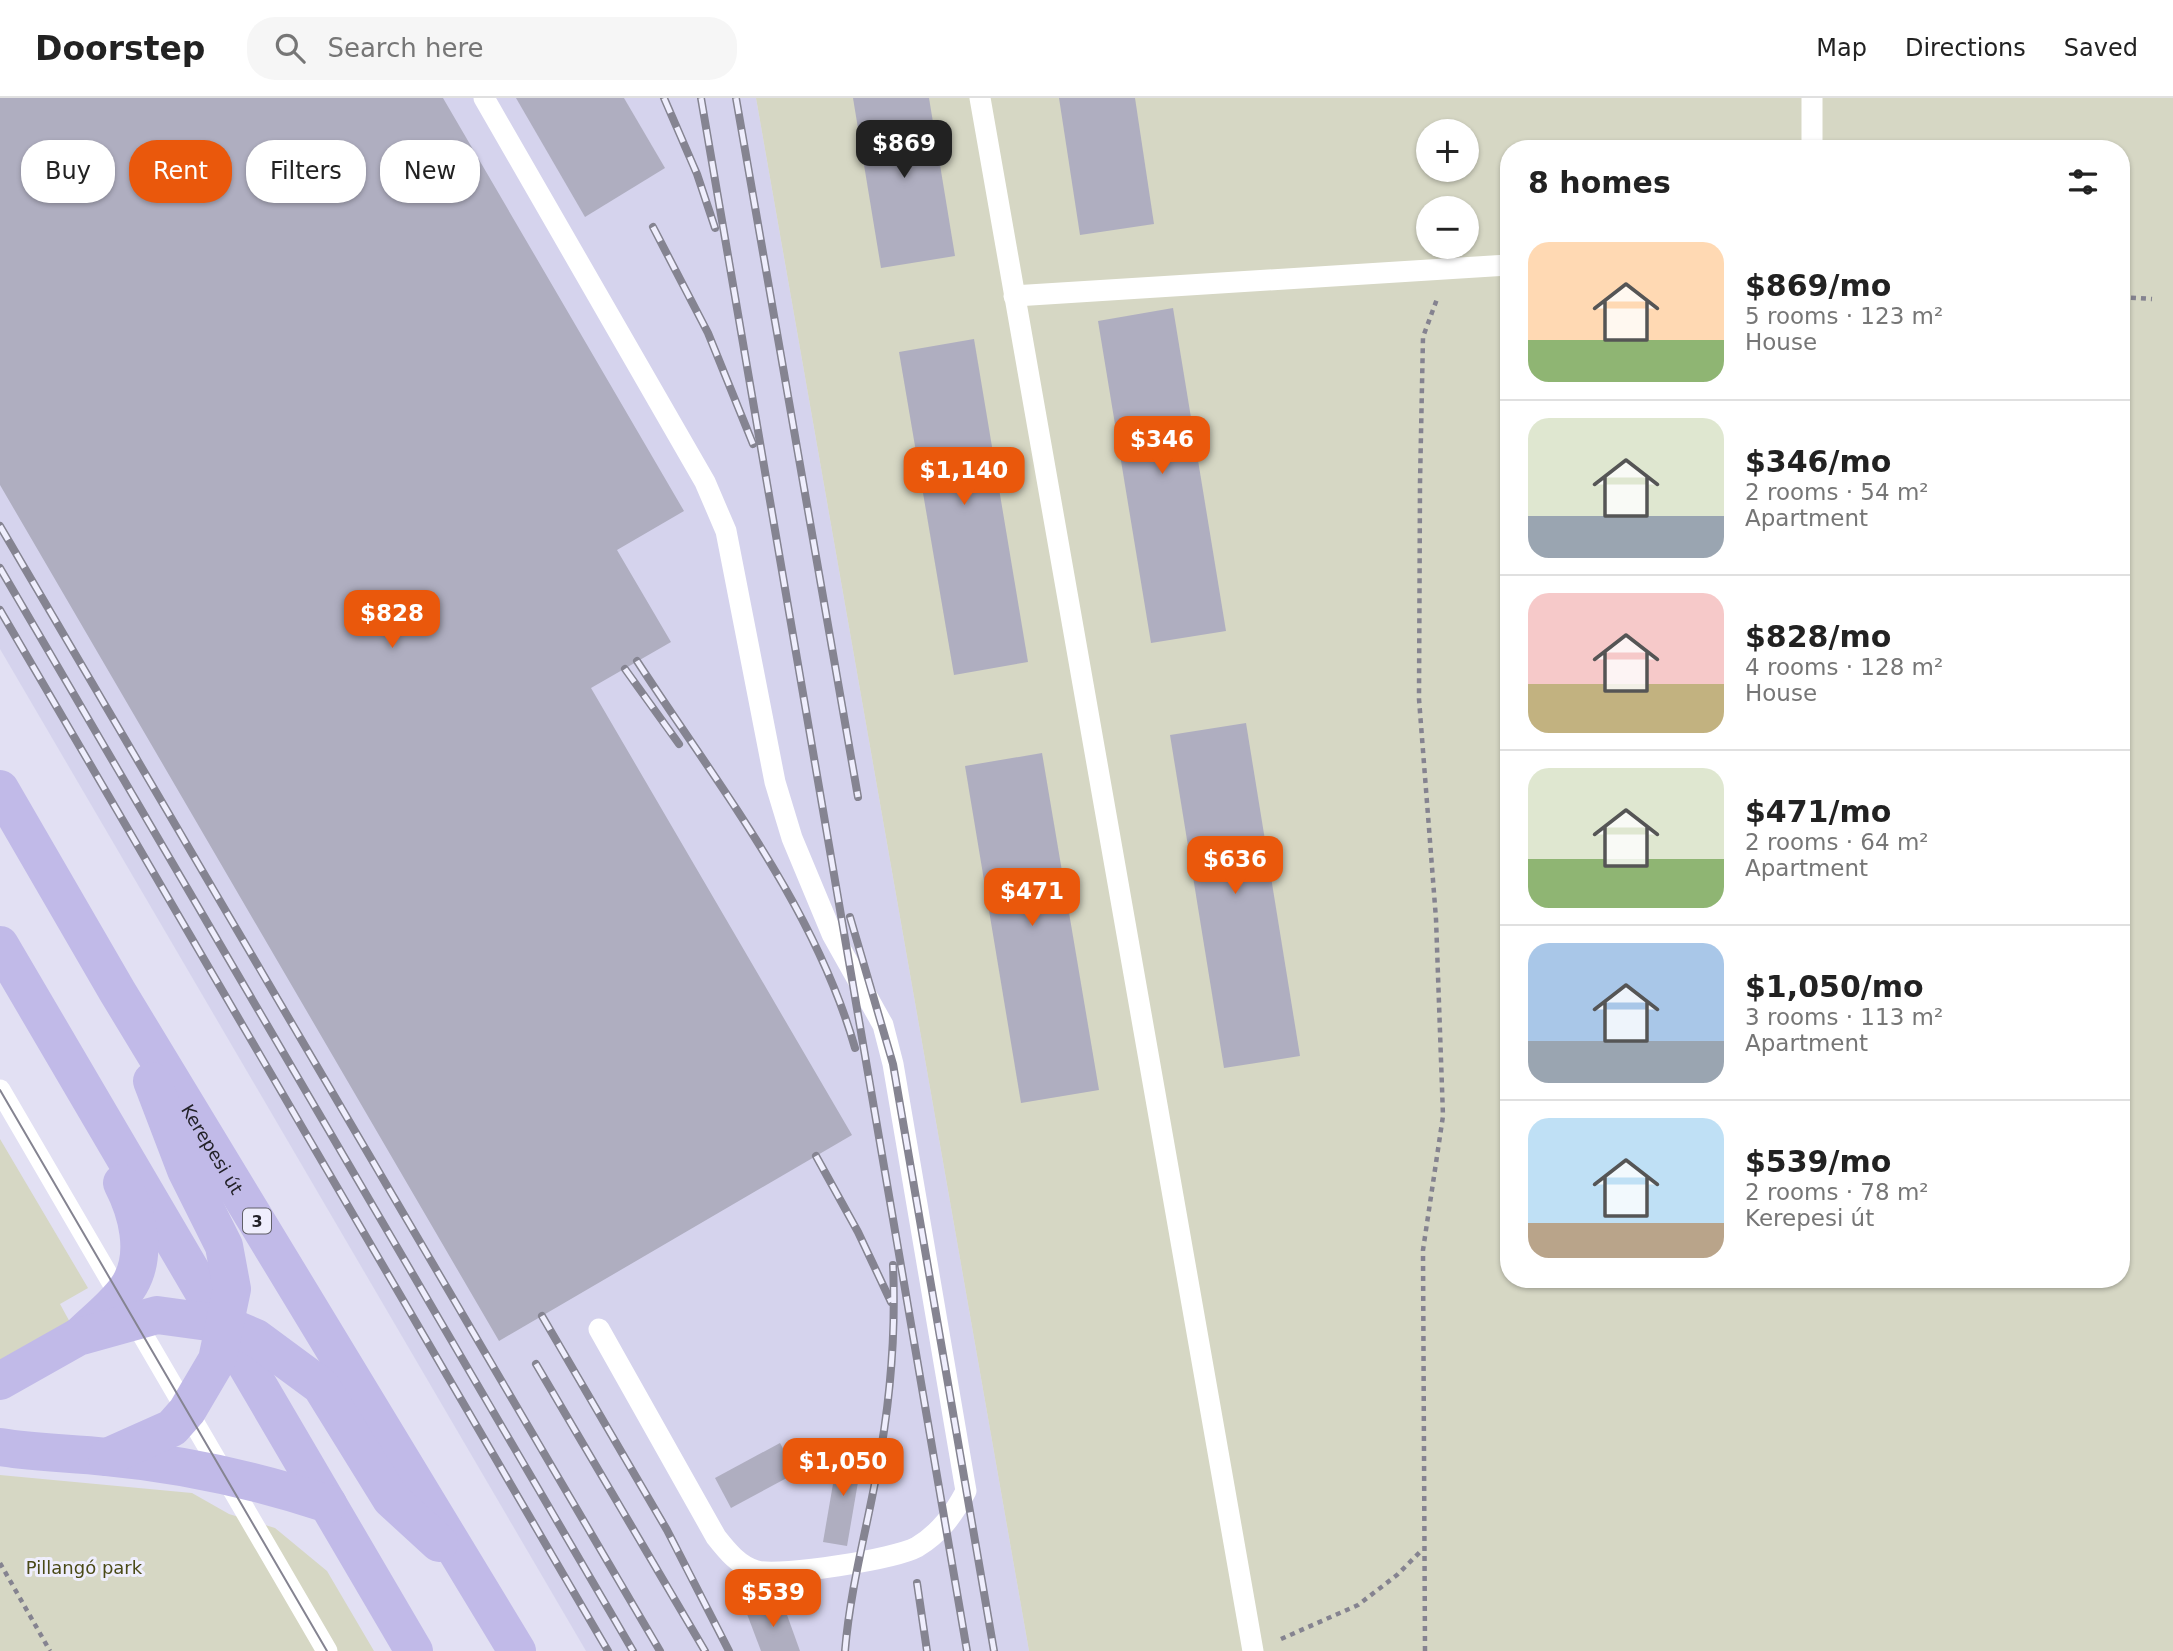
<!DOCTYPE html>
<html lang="en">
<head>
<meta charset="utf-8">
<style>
  body { margin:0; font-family:"DejaVu Sans",sans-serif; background:#f6f6f6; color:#222; height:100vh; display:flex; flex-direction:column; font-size:26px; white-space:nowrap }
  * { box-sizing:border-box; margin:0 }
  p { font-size:23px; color:#767676 }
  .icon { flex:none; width:38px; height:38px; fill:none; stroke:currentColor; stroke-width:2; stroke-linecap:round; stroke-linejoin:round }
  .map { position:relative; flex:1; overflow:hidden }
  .panel { position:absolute; left:1500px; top:42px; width:630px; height:1148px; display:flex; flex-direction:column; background:#fff; border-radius:28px; box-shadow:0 2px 5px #0004 }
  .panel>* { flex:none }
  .hud { position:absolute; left:21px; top:42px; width:665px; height:63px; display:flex; gap:14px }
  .controls { position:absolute; left:1416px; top:21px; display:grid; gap:14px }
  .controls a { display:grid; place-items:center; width:63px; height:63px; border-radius:50%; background:#fff; box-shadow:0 2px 5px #0004; font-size:35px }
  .price { position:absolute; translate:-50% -60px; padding:0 16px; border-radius:14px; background:#ea580c; color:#fff; font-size:23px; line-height:46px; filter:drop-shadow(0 2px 4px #0008) }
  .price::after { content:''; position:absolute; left:50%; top:42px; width:21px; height:16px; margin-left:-10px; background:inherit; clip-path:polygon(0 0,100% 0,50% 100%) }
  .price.active { background:#222; color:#fff }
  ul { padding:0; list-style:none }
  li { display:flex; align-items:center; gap:21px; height:175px; padding:0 28px }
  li+li { border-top:2px solid #e0e0e0 }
  li span { display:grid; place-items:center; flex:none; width:196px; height:140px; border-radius:21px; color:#555 }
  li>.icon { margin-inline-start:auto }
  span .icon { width:84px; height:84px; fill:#fffc; stroke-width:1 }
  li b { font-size:30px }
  h2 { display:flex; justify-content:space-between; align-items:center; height:84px; padding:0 28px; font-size:30px }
  .chip { padding:0 24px; border-radius:28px; background:#fff; box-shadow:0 2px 5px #0004; font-size:24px; line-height:63px }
  .chip.active { background:#ea580c; color:#fff }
  header { display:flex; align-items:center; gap:42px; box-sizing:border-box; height:98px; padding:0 35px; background:#fff; border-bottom:2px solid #e0e0e0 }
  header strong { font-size:33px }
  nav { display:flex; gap:38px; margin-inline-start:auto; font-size:24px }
  .search { width:490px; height:63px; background:#f6f6f6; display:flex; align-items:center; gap:18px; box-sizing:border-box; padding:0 24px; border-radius:28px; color:#767676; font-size:26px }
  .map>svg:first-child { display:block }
  .built { fill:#d5d3ed }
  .green { fill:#d6d7c4; fill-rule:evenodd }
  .building { fill:#afaec0 }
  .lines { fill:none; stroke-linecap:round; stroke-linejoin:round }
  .path { stroke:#858390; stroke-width:4.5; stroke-dasharray:5 5; stroke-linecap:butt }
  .service { stroke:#fff; stroke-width:21 }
  .primary { stroke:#c1bae8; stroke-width:38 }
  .tram { stroke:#858491; stroke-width:2 }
  .rail-casing { stroke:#858491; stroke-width:8 }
  .rail { stroke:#efeefd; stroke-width:5; stroke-dasharray:16; stroke-linecap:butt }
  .labels { text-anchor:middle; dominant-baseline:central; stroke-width:6; stroke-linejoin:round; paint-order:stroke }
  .shield { fill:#efeefd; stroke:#605f69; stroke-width:2 }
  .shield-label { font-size:16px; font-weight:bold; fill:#232229 }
  .street-label { font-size:18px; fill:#232229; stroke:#efeefd }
  .park-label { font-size:18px; fill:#4a4a17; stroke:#efeefd }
</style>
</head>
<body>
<header>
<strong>Doorstep</strong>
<div class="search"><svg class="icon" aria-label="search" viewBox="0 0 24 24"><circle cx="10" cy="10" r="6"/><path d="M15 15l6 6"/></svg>Search here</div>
<nav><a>Map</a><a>Directions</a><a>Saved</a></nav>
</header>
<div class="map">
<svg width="2173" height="1553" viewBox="0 0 2173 1553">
  <rect width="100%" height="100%" fill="#e2e0f3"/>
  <path class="built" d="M0,0H756L1029,1553H586L0,551Z"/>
  <g class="green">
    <path d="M756,0H2173V1553H1029ZM1428,33H1466V72H1428ZM1508,51H2121V1181H1508ZM1428,110H1466V149H1428Z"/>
    <path d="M0,1041L88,1190L60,1206L78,1239L0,1293Z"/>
    <path d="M0,1377L192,1395L229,1416L275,1430L327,1473L374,1553H0Z"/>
  </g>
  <g class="building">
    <path d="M0,0H443L684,413L617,452L671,544L591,590L852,1037L499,1243L0,387Z"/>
    <path d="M516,0H624L665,70L585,119Z"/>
    <path d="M853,0H929L955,158L881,170Z"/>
    <path d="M1059,0H1135L1154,126L1080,137Z"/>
    <path d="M1173,210L1226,533L1151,545L1098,223Z"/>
    <path d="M974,241L1028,564L954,577L899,254Z"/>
    <path d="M1246,625L1300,958L1224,970L1170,637Z"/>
    <path d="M1042,655L1099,992L1021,1005L965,668Z"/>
    <path d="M780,1345L796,1375L731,1410L715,1380Z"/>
    <path d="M839,1351L863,1355L847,1448L823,1444Z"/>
    <path d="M782,1503L800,1553H761L747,1516Z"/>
  </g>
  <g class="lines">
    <g class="path">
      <path d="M2121,199L2152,201"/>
      <path d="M0,1465L50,1553"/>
      <path d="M1281,1541L1358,1507L1397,1477L1423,1451"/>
      <path d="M1425,1553L1423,1152L1443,1018L1436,821L1419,601L1420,385L1423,239L1437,201"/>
    </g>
    <g class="service">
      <path d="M484,0L705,384L726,433L775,684L792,740L832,836L883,927L893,966L966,1393C954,1416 940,1435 917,1449C895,1461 782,1479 757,1473C739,1468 727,1453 716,1439L599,1231"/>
      <path d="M980,0L1253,1553"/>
      <path d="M1812,51V0"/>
      <path d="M1014,198L1508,167"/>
      <path d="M0,992L327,1553"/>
    </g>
    <g class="primary">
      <path id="s1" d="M0,691L117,893L517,1553"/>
      <path d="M0,847L414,1553"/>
      <path d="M80,1238C96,1222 119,1205 130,1186C148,1155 137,1114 122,1085"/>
      <path d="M0,1283L78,1239L157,1217L223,1226L256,1240L321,1288L391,1401L439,1445"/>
      <path d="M0,1349C36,1355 71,1355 107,1359C184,1366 255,1382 328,1406"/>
      <path d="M107,1359L172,1330L187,1313L217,1262L232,1191L224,1148L186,1072L152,983"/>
    </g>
    <path class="tram" d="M0,992L327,1553"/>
    <defs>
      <g id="rail">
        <path d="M664,0L697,76L715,130"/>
        <path d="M701,0L967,1553"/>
        <path d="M736,0L858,699"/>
        <path d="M653,129L708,235L753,346"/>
        <path d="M0,428L660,1553"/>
        <path d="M0,470L633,1553"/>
        <path d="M0,512L608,1553"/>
        <path d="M637,563C717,686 814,807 855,950"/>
        <path d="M625,571L679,646"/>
        <path d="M850,819L893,966L994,1553"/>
        <path d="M816,1058L858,1134L891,1204"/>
        <path d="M542,1218L667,1432L729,1553"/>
        <path d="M536,1266L705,1553"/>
        <path d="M917,1485L927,1553"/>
        <path d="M845,1553C850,1492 866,1434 877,1374C890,1306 896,1236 893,1167"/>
      </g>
    </defs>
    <use href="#rail" class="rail-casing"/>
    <use href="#rail" class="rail"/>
  </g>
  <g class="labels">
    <rect class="shield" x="243" y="1110.5" width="28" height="25" rx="5"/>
    <g class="shield-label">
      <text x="257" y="1123">3</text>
    </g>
    <g class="street-label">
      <text stroke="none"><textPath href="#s1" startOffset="418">Kerepesi út</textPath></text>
    </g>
    <g class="park-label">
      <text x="84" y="1469">Pillangó park</text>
    </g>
  </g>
</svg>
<div class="controls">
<a>+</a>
<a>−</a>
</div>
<b class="price active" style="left:904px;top:82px">$869</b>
<b class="price" style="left:1162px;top:378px">$346</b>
<b class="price" style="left:964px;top:409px">$1,140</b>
<b class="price" style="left:392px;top:552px">$828</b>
<b class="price" style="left:1235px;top:798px">$636</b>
<b class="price" style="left:1032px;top:830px">$471</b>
<b class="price" style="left:843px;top:1400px">$1,050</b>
<b class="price" style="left:773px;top:1531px">$539</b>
<div class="hud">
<a class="chip">Buy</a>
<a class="chip active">Rent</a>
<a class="chip">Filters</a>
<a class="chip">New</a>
</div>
<section class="panel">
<h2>8 homes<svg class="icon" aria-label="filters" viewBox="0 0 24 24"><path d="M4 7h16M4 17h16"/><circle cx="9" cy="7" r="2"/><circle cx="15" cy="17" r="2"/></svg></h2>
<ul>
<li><span style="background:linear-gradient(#ffd9b3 70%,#8fb573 0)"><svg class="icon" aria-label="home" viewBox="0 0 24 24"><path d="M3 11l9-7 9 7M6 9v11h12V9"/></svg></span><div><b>$869/mo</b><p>5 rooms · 123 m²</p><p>House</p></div></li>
<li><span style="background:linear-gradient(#dfe7d0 70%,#9aa5b1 0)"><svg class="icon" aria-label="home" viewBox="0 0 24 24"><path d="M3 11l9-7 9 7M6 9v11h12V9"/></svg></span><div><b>$346/mo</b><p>2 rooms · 54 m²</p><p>Apartment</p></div></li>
<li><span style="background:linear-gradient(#f6c9c9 65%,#c2b280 0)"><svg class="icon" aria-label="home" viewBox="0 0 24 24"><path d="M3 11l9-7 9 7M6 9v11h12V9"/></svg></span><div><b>$828/mo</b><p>4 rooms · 128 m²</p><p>House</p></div></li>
<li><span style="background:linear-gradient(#dfe7d0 65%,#8fb573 0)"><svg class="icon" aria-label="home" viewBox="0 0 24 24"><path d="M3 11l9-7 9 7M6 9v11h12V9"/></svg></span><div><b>$471/mo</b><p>2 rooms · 64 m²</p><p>Apartment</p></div></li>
<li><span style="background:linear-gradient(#a9c7e8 70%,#9aa5b1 0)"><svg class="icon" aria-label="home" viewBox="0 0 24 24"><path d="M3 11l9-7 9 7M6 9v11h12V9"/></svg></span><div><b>$1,050/mo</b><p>3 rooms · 113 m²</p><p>Apartment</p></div></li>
<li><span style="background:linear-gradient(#bfe0f5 75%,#b9a48a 0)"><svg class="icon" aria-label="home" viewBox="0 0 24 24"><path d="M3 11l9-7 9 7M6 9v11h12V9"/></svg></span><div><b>$539/mo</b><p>2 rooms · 78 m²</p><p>Kerepesi út</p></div></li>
</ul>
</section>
</div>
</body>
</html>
